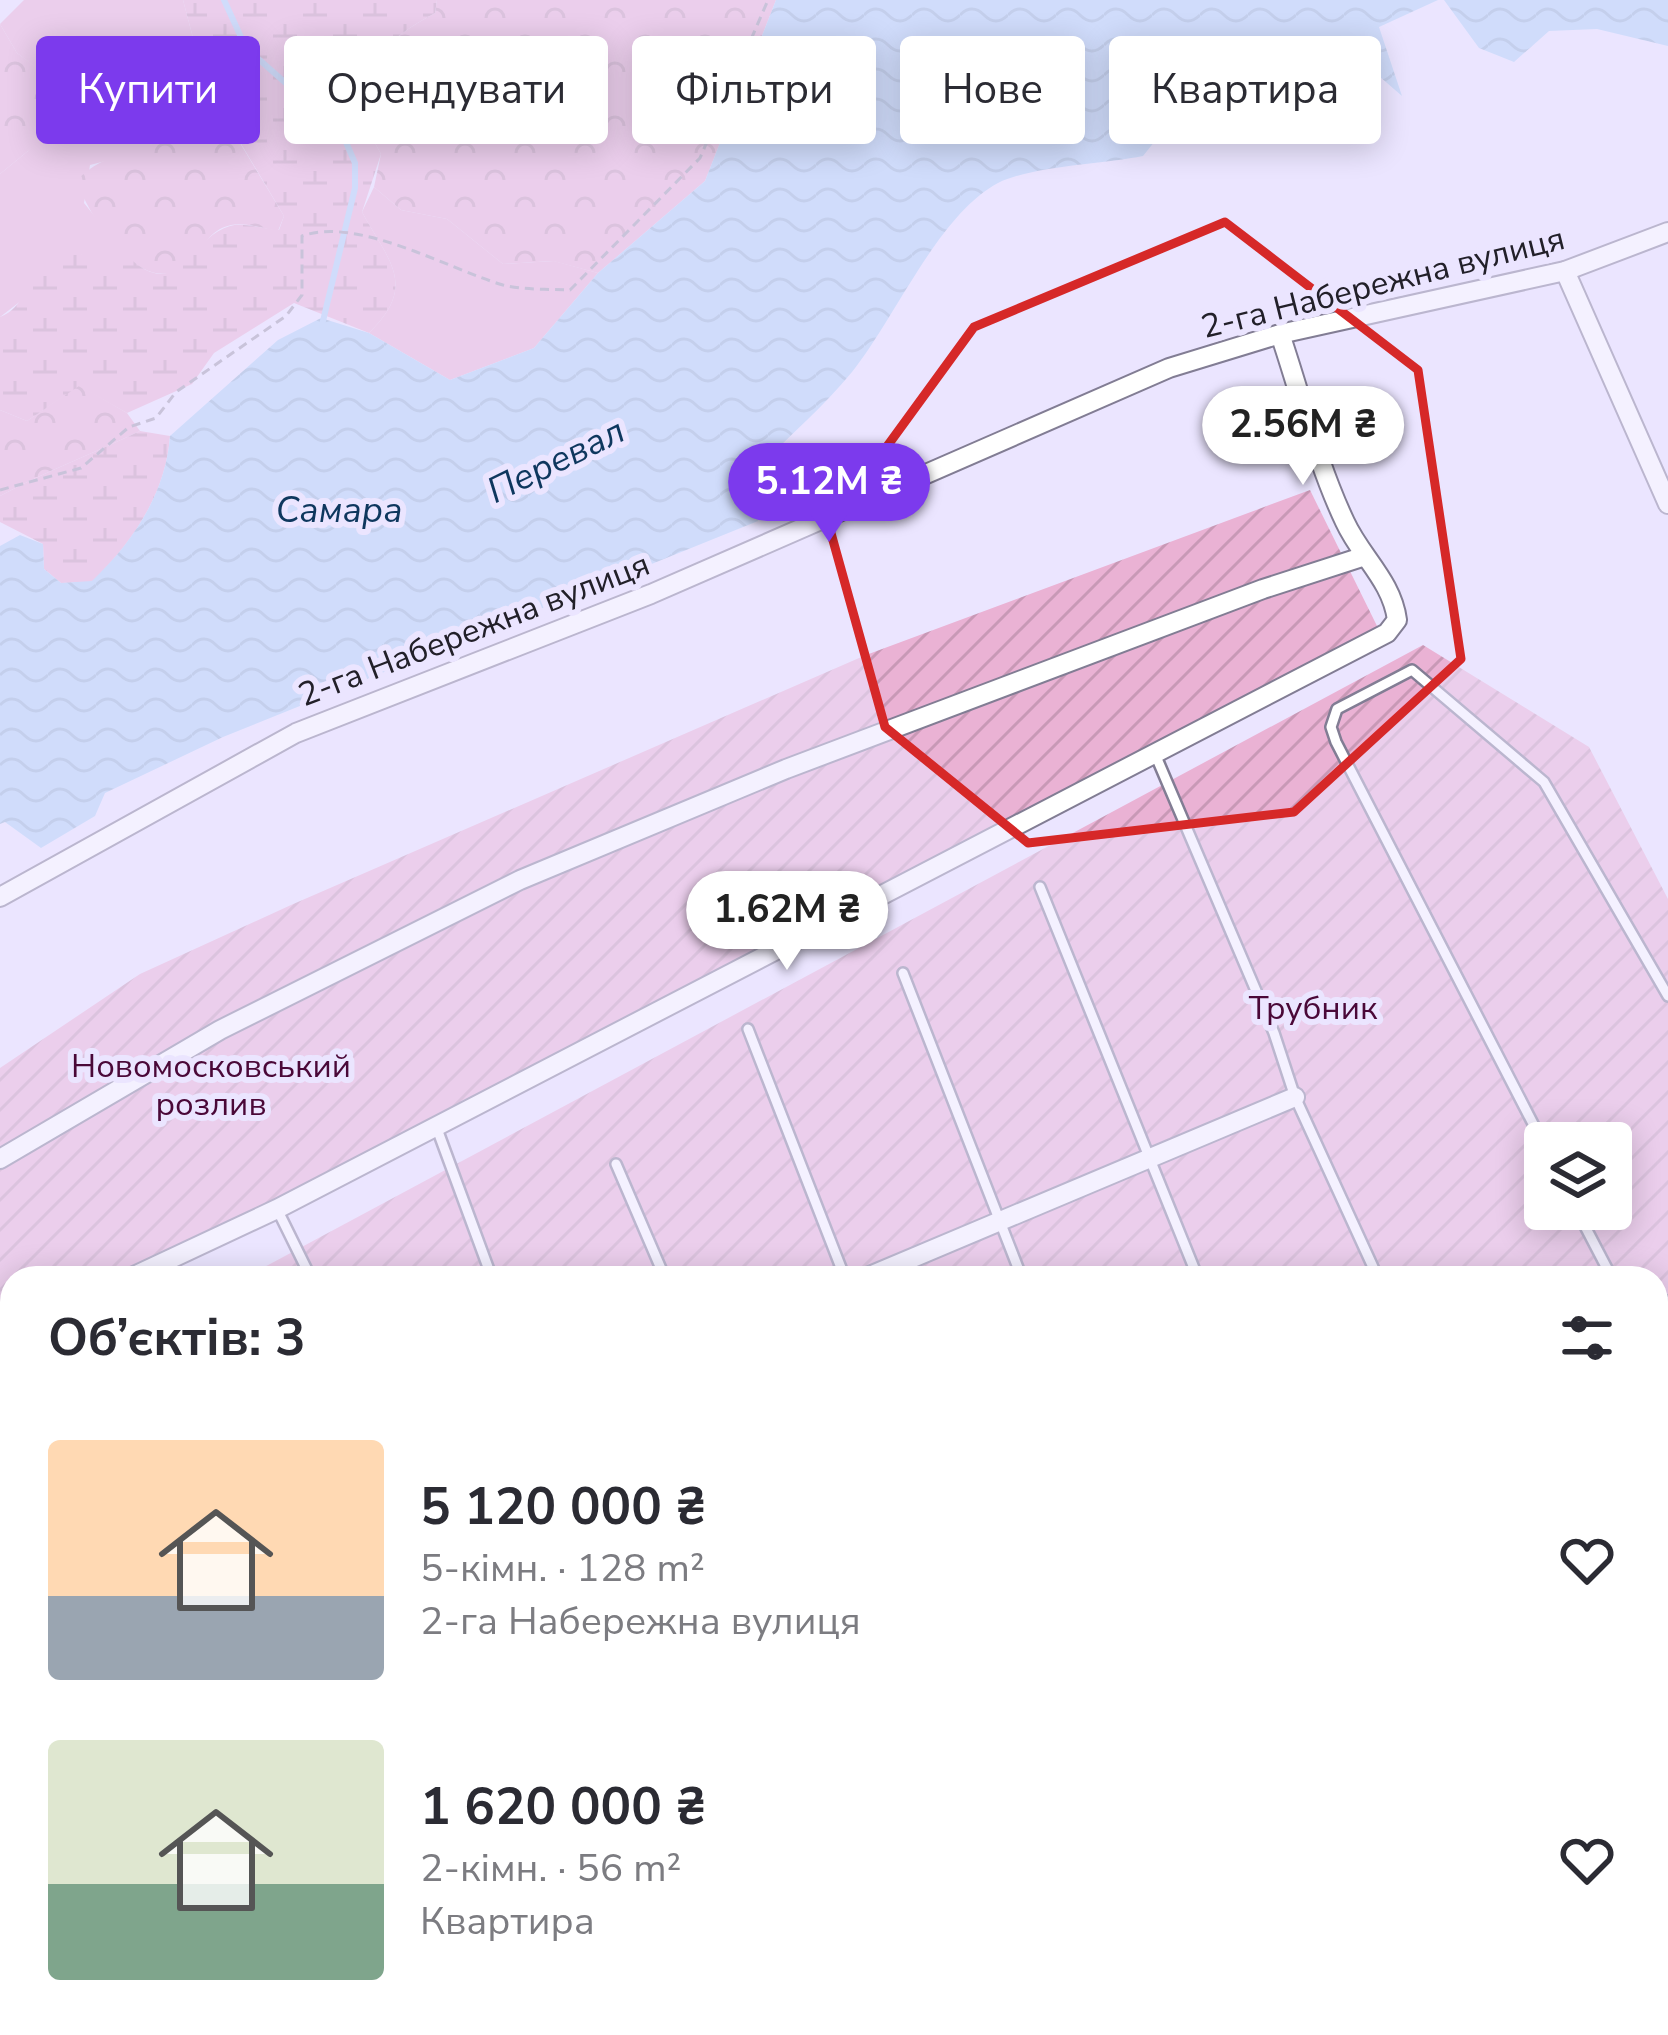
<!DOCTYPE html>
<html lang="uk">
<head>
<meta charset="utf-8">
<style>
  body { margin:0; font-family:"Nunito Sans",sans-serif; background:#f7f7f7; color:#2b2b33; height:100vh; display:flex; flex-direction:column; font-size:45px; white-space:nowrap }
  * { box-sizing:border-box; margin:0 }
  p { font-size:39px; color:#7c7c81 }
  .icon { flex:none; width:66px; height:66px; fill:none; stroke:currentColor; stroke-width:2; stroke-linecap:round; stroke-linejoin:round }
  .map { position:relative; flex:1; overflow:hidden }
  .drawer { position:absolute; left:0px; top:1266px; width:1668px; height:771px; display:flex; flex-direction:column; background:#fff; border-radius:36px 36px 0 0; box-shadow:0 6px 30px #0003 }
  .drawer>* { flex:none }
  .hud { position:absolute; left:36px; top:36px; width:1596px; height:108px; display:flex; gap:24px }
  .controls { position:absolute; left:1524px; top:1122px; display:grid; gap:24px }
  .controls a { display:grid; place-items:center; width:108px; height:108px; border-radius:12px; background:#fff; box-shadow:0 6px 30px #0003; font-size:60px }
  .price { position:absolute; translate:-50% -102px; padding:0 27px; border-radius:42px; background:#fff; color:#222; font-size:39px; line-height:78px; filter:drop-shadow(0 3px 6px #0008) }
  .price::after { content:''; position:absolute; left:50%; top:72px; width:36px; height:27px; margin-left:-18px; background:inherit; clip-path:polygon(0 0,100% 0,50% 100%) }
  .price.current { background:#7c3aed; color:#fff }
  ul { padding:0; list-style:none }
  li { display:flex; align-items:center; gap:36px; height:300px; padding:0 48px }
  li span { display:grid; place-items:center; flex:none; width:336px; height:240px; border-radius:12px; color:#555 }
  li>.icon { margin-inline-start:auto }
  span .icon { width:144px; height:144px; fill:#fffc; stroke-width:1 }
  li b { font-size:51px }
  h2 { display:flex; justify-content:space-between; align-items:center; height:144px; padding:0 48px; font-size:51px }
  .pill { padding:0 42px; border-radius:12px; background:#fff; box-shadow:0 6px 30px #0003; font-size:42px; line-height:108px }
  .pill.current { background:#7c3aed; color:#fff }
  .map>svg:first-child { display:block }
  .grass { fill:#eab2d4 }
  .forest { fill:url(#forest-crowns) }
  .wetland { fill:url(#wetland-marsh) }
  .garden { fill:url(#garden-furrows); fill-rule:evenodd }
  .water { fill:url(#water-waves) }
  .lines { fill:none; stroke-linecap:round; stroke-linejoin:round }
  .stream { stroke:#afd1f7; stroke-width:6 }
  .service-casing { stroke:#827d94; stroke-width:14 }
  .minor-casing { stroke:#827d94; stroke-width:22 }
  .path { stroke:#9f9aae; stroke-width:3; stroke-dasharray:9 6; stroke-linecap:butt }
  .service { stroke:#fff; stroke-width:9 }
  .minor { stroke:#fff; stroke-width:18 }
  .marked { fill:none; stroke:#d62828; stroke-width:9; stroke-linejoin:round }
  .labels { text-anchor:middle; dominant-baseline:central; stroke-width:12; stroke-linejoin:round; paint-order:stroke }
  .street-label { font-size:33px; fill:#222029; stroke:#ebe5ff }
  .park-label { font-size:33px; fill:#4a0838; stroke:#ebe5ff }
  .water-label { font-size:36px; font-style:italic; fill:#0e375e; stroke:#ebe5ff }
</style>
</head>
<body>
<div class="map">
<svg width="1668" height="2035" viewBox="0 0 1668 2035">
  <defs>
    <pattern id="forest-crowns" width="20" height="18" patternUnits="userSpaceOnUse" patternTransform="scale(3)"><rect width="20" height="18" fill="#eab2d4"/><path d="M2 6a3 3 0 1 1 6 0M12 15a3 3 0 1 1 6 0" fill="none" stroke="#c899b6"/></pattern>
    <pattern id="wetland-marsh" width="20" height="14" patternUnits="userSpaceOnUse" patternTransform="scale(3)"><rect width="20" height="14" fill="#eab2d4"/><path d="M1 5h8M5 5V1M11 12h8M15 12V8" fill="none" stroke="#c899b6"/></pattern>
    <pattern id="garden-furrows" width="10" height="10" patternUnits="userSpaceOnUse" patternTransform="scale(3)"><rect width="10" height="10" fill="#eab2d4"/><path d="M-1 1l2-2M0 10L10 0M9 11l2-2" fill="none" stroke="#c899b6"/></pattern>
    <pattern id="water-waves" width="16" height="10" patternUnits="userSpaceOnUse" patternTransform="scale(3)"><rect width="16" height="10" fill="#afd1f7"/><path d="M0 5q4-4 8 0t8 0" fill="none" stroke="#96b3d4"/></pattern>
  </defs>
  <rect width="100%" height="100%" fill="#ebe5ff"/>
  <g class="grass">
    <path d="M24,0H183L193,38L168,45L153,72L123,76L175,91L197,80L213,88L190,126L129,155L90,165L84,203L125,254H82L0,317V174L28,151L42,72L17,53L0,24Z"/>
    <path d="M374,187L401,210L447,219L503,264L554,261L598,273L534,348L450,380L369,333C418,285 389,262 362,212Z"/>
  </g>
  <g class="forest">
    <path d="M437,0H776L705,181L598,273L553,261L503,264L447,219L401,210L374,187L381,154L358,112C368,57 386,40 435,13Z"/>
    <path d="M0,24L17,53L43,72L37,97L49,116L28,151L0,174Z"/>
    <path d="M193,38L222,50L238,85L240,143L284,216L278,231C265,229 244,222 231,225C209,230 203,248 189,262C145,306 88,216 77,181C102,150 154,151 187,127C196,121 205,99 212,88L197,80L132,116L83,101L94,84L153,72L168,45Z"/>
    <path d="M79,385L127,413L140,431C93,454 46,471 0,496V410L27,421Z"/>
  </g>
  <g class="wetland">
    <path d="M183,0H437L435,13C386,40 368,57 358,112L381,154L362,212C389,262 418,285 369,333L294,303L214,353L192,384L127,413L79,386L27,421L0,410V317C25,308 27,279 46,265C67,250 101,254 125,254C180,307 186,239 230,226C243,222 264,229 279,230L284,216L240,142L238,85L222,50L193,38Z"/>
    <path d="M140,431L170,436C166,493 133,542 92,582L61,583L44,569L43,544L0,522V496C46,471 93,454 140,431Z"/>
  </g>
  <g class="garden">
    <path d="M1310,490L1378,628L401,1137L119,1278H12V1332L0,1338V1068L140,974L291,905L866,655Z"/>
    <path d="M1423,645L1589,747L1668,899V2035H519L515,2025H1656V1278H244ZM1545,1143H1611V1209H1545Z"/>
    <path d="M0,1488L12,1500V1882L0,1899Z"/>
  </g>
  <g class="water">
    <path d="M776,0H1438L1379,27L1402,96L1334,37L1292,56L1240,113L1194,94L1161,89L1163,131L1143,156C1104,164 1032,166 998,183C938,215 896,317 852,372C817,415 777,444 744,486L758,521L223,737L105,793L95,816L41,848L5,822L0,824V546L20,535L43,544L44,569L61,583L92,581C133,542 166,493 170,436L278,340L321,318L369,333L450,380L534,348L598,273L705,181Z"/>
    <path d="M1444,0H1668V46L1597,29L1549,31L1514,62L1479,48Z"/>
  </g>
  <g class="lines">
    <path class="stream" d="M224,0L246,48L342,133L355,163V188L322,325"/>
    <defs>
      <g id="service">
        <path d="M1155,754L1274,1033L1295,1097L1378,1278"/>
        <path d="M1040,887L1198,1278"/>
        <path d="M903,973L1022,1278"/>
        <path d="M748,1029L845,1278"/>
        <path d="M436,1126L492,1278"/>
        <path d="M1545,1147L1336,742L1331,727L1337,709L1412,670L1544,782L1668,996"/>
        <path d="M616,1164L665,1278"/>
        <path d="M277,1209L311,1278"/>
        <path d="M1576,1209L1612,1278"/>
        <path d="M1656,1308L1668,1301"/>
        <path d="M1656,1362L1668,1385"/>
        <path d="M0,1593L12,1580"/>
        <path d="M1656,1678L1668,1673"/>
        <path d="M234,2025L242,2035"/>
        <path d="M429,2025L433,2035"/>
        <path d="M636,2025L641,2035"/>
        <path d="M810,2025L814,2035"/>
        <path d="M983,2025L987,2035"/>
        <path d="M1141,2025L1145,2035"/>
        <path d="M1333,2025L1338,2035"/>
      </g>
      <g id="minor">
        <path d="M1565,271L1668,504"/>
        <path d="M0,897L296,733L651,594L1169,368L1280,334L1565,271L1668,232"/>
        <path d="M0,1159L220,1030L520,880L786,769L1263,589L1362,557"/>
        <path d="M130,1278L277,1209L1387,633L1397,620C1392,581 1361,557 1345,522C1317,463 1301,396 1280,334"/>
        <path d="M865,1278L1295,1097"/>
        <path d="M0,1342L12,1336"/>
        <path d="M0,1464L12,1474"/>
        <path d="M0,1818L12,1807"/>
        <path d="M493,2025L497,2035"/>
        <path d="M1394,2035L1426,2025"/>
      </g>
    </defs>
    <use href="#service" class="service-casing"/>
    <use href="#minor" class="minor-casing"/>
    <path class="path" d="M0,490L81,468L129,427L156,418L176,392L286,316L302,295V236C358,216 448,269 503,285C523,290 548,289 570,290L700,158L768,0"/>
    <use href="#service" class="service"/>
    <use href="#minor" class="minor"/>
  </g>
  <path d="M0 0H1668V2035H0ZM1225,222L1418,370L1461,659L1294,812L1028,843L885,727L829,526L974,327Z" fill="#ebe5ff" fill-opacity=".55" fill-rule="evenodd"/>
  <path class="marked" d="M1225,222L1418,370L1461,659L1294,812L1028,843L885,727L829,526L974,327Z"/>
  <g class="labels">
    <g class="street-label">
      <text transform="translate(1383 283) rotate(-14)">2-га Набережна вулиця</text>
      <text transform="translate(474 630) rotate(-21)">2-га Набережна вулиця</text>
    </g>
    <g class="park-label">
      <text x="1313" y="1008">Трубник</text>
      <text x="211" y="1066">Новомосковський<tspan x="211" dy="38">розлив</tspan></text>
    </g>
    <g class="water-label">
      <text transform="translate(556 461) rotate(-26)">Перевал</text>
      <text x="339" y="510">Самара</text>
    </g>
  </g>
</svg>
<div class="controls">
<a><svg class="icon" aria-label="layers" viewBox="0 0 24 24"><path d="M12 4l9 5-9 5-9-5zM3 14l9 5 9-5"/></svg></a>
</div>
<b class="price" style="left:1303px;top:488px">2.56M ₴</b>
<b class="price current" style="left:829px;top:545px">5.12M ₴</b>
<b class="price" style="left:787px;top:973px">1.62M ₴</b>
<div class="hud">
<a class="pill current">Купити</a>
<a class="pill">Орендувати</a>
<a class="pill">Фільтри</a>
<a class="pill">Нове</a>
<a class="pill">Квартира</a>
</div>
<section class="drawer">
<h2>Об’єктів: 3<svg class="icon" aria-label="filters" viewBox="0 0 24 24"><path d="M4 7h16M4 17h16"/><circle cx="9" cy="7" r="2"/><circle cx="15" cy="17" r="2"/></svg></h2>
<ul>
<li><span style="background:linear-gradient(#ffd9b3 65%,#9aa5b1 0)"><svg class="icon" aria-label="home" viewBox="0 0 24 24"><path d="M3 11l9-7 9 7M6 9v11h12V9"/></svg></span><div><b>5 120 000 ₴</b><p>5-кімн. · 128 m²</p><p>2-га Набережна вулиця</p></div><svg class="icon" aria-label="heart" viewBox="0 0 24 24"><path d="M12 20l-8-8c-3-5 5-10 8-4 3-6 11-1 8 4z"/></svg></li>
<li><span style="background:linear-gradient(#dfe7d0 60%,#7fa58c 0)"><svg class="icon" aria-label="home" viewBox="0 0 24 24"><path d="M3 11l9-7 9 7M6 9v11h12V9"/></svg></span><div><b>1 620 000 ₴</b><p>2-кімн. · 56 m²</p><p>Квартира</p></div><svg class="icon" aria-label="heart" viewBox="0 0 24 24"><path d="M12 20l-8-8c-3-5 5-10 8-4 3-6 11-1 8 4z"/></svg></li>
</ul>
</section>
</div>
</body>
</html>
